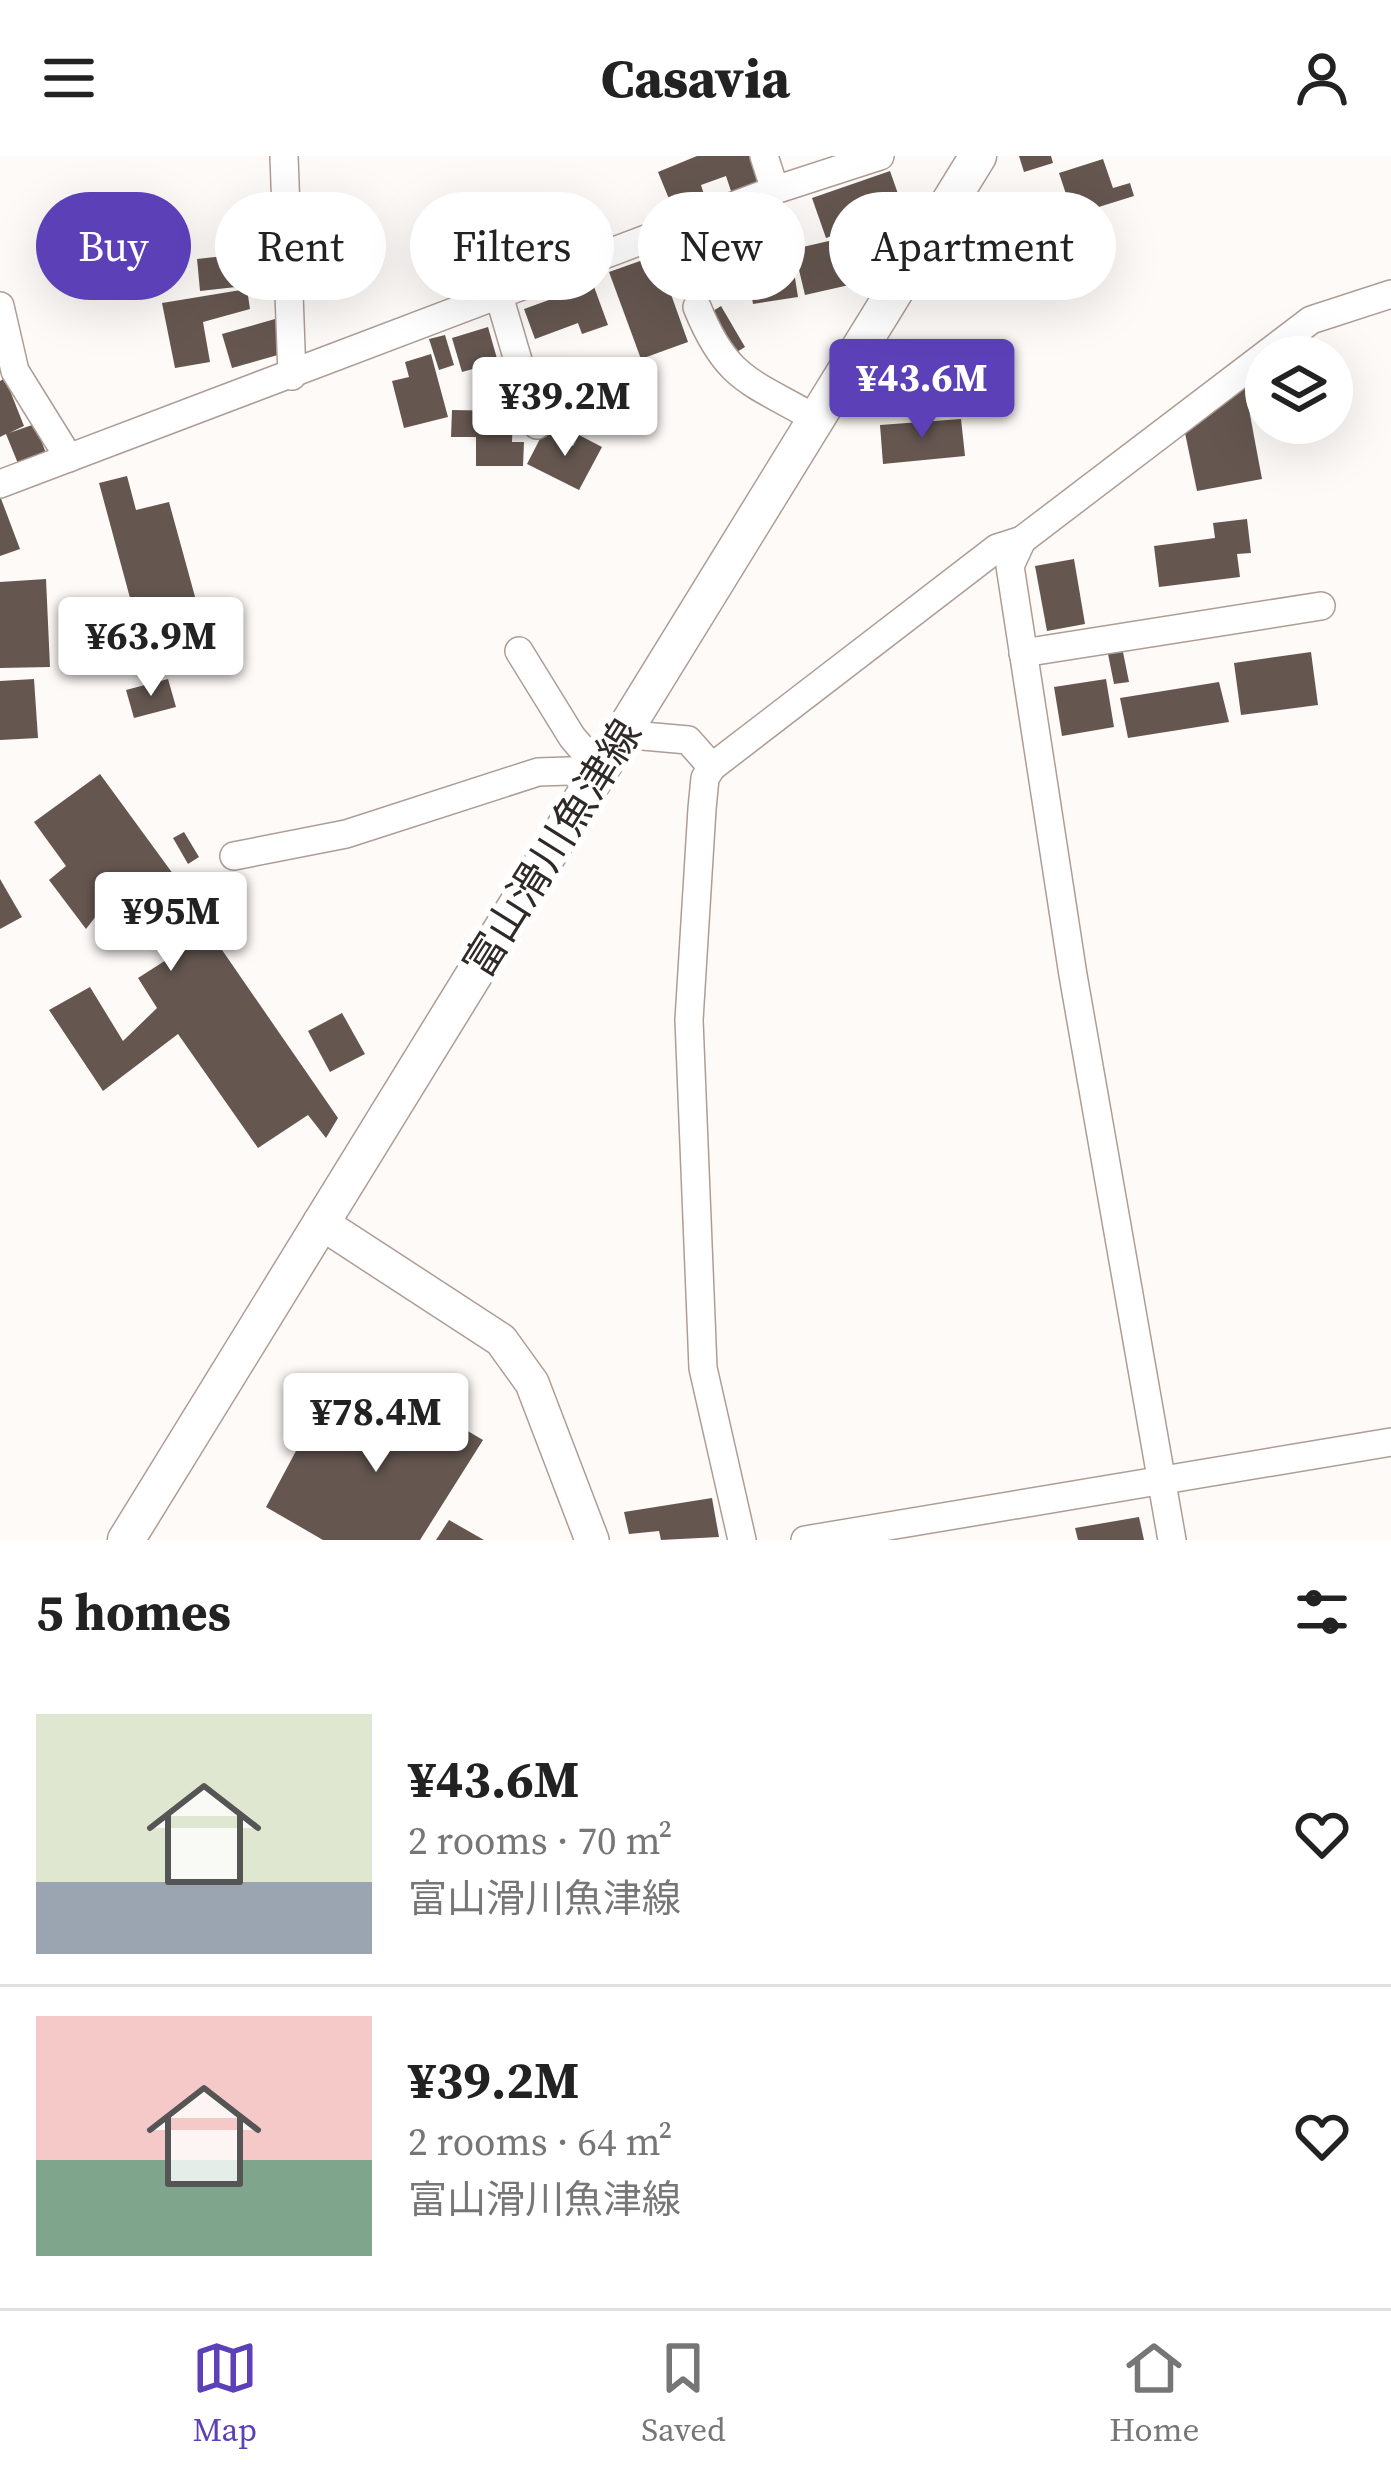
<!DOCTYPE html>
<html lang="en">
<head>
<meta charset="utf-8">
<style>
  body { margin:0; font-family:"Source Serif 4","Noto Sans JP",serif; background:#f6f6f6; color:#222; height:100vh; display:flex; flex-direction:column; font-size:45px; white-space:nowrap }
  * { box-sizing:border-box; margin:0 }
  p { font-size:39px; color:#767676 }
  .icon { flex:none; width:66px; height:66px; fill:none; stroke:currentColor; stroke-width:2; stroke-linecap:round; stroke-linejoin:round }
  .map { position:relative; height:1384px; overflow:hidden }
  .sheet { display:flex; flex-direction:column; background:#fff; flex:1 }
  .sheet>* { flex:none }
  .top-card { position:absolute; left:36px; top:36px; width:1320px; height:108px; display:flex; gap:24px }
  .fabs { position:absolute; left:1245px; top:180px; display:grid; gap:24px }
  .fabs a { display:grid; place-items:center; width:108px; height:108px; border-radius:50%; background:#fff; box-shadow:0 12px 48px #0002; font-size:60px }
  .price { position:absolute; translate:-50% -102px; padding:0 27px; border-radius:12px; background:#fff; color:#222; font-size:39px; line-height:78px; filter:drop-shadow(0 3px 6px #0008) }
  .price::after { content:''; position:absolute; left:50%; top:72px; width:36px; height:27px; margin-left:-18px; background:inherit; clip-path:polygon(0 0,100% 0,50% 100%) }
  .price.active { background:#5b40b8; color:#fff }
  ul { padding:0; list-style:none }
  li { display:flex; align-items:center; gap:36px; height:300px; padding:0 36px }
  li+li { border-top:3px solid #e0e0e0 }
  li span { display:grid; place-items:center; flex:none; width:336px; height:240px; border-radius:0px; color:#555 }
  li>.icon { margin-inline-start:auto }
  span .icon { width:144px; height:144px; fill:#fffc; stroke-width:1 }
  li b { font-size:51px }
  h2 { display:flex; justify-content:space-between; align-items:center; height:144px; padding:0 36px; font-size:51px }
  .chip { padding:0 42px; border-radius:54px; background:#fff; box-shadow:0 12px 48px #0002; font-size:42px; line-height:108px }
  .chip.active { background:#5b40b8; color:#fff }
  header { display:flex; justify-content:space-between; align-items:center; height:156px; padding:0 36px; background:#fff; font-size:54px; font-weight:800 }
  .menu { display:flex; justify-content:space-around; align-items:center; height:168px; border-top:3px solid #e0e0e0; background:#fff; font-size:33px; color:#767676 }
  .menu a { display:grid; justify-items:center; gap:6px }
  .menu .active { color:#5b40b8 }
  .map>svg:first-child { display:block }
  .building { fill:#655750 }
  .lines { fill:none; stroke-linecap:round; stroke-linejoin:round }
  .minor-casing { stroke:#ad9d95; stroke-width:30 }
  .tertiary-casing { stroke:#ad9d95; stroke-width:36 }
  .secondary-casing { stroke:#ad9d95; stroke-width:39 }
  .minor { stroke:#fff; stroke-width:27 }
  .tertiary { stroke:#fff; stroke-width:33 }
  .secondary { stroke:#fff; stroke-width:36 }
  .labels { text-anchor:middle; dominant-baseline:central; stroke-width:12; stroke-linejoin:round; paint-order:stroke }
  .street-label { font-size:42px; fill:#302a27; stroke:#fff }
</style>
</head>
<body>
<header><svg class="icon" aria-label="menu" viewBox="0 0 24 24"><path d="M4 6h16M4 12h16M4 18h16"/></svg>Casavia<svg class="icon" aria-label="person" viewBox="0 0 24 24"><circle cx="12" cy="8" r="4"/><path d="M4 21q1-7 8-7t8 7"/></svg></header>
<div class="map">
<svg width="1391" height="1384" viewBox="0 0 1391 1384">
  <rect width="100%" height="100%" fill="#fefaf8"/>
  <g class="building">
    <path d="M697,0H750L760,27L732,38L726,20L701,29L707,48L676,60L658,16Z"/>
    <path d="M1019,0H1051L1053,7L1024,16Z"/>
    <path d="M1103,3L1113,32L1130,27L1134,40L1073,59L1059,17Z"/>
    <path d="M890,15L904,55L826,82L812,42Z"/>
    <path d="M881,73L886,94L870,97V111L855,114L858,127L805,139L794,93Z"/>
    <path d="M251,97L254,129L200,135L197,103Z"/>
    <path d="M791,97L798,141L753,148L750,129L732,132L729,107Z"/>
    <path d="M657,99L688,186L641,203L609,116Z"/>
    <path d="M593,128L608,169L582,178L578,167L535,183L524,153Z"/>
    <path d="M247,133L250,153L203,166L210,206L175,212L162,147Z"/>
    <path d="M721,150L745,191L732,199L708,158Z"/>
    <path d="M275,163L285,197L232,212L222,178Z"/>
    <path d="M488,171L498,206L462,216L452,182Z"/>
    <path d="M445,179L454,209L439,214L429,183Z"/>
    <path d="M431,198L448,261L404,272L392,225L409,221L405,206Z"/>
    <path d="M602,208L614,246L552,266L539,229Z"/>
    <path d="M5,222L24,270L9,277L35,268L47,300L19,310L6,278L0,281V225Z"/>
    <path d="M1245,232L1262,323L1197,335L1184,272Z"/>
    <path d="M452,254L513,255L512,286H524L523,310H476V281H451Z"/>
    <path d="M961,263L965,300L883,308L880,269Z"/>
    <path d="M544,275L573,290L579,279L602,291L579,334L527,308Z"/>
    <path d="M127,320L136,354L169,346L208,488L147,505L99,327Z"/>
    <path d="M0,340L20,393L0,400Z"/>
    <path d="M1247,363L1251,397L1237,398L1240,421L1159,431L1154,390L1215,382L1213,367Z"/>
    <path d="M1074,403L1085,468L1047,475L1035,410Z"/>
    <path d="M46,423L50,511L0,512V426Z"/>
    <path d="M1123,496L1129,526L1114,528L1108,498Z"/>
    <path d="M1311,496L1318,549L1241,559L1234,507Z"/>
    <path d="M34,523L38,582L0,584V525Z"/>
    <path d="M168,523L176,551L134,562L126,534Z"/>
    <path d="M1106,523L1114,571L1062,580L1054,531Z"/>
    <path d="M1219,526L1229,566L1128,582L1120,542Z"/>
    <path d="M100,618L187,737L166,753L170,761L200,743L220,769L209,775L338,962L326,982L308,959L258,992L178,878L103,935L49,854L90,831L123,885L157,852L138,822L174,799L157,778L143,786L110,742L86,773L49,724L66,710L34,666Z"/>
    <path d="M184,676L199,701L188,708L173,682Z"/>
    <path d="M0,723L22,761L0,773Z"/>
    <path d="M342,857L365,898L330,916L308,875Z"/>
    <path d="M391,1230L483,1284L420,1384H323L266,1351L311,1267L357,1289Z"/>
    <path d="M712,1342L719,1381L661,1384L659,1375L629,1378L624,1356Z"/>
    <path d="M1139,1361L1144,1384H1078L1075,1372Z"/>
    <path d="M449,1364L484,1384H436Z"/>
  </g>
  <g class="lines">
    <defs>
      <g id="minor">
        <path d="M284,0L292,220"/>
        <path d="M764,0L775,34"/>
        <path d="M500,143L537,269"/>
        <path d="M0,150L15,215L69,302"/>
        <path d="M697,151C727,225 751,225 816,263"/>
        <path d="M0,328L775,34L880,0"/>
        <path d="M519,495L572,581L600,614"/>
        <path d="M1023,497L1321,450"/>
        <path d="M626,571L643,580L688,584L712,611L705,622L702,653L689,864L703,1212L742,1384"/>
        <path d="M712,611L997,392L1022,384"/>
        <path d="M234,700L346,678L538,616L600,614"/>
        <path d="M805,1384L1391,1286"/>
        <path d="M1172,1384L1073,819L1010,410L1022,384L1311,164L1391,138"/>
      </g>
      <path id="tertiary" d="M320,1066L501,1184L532,1227L592,1384"/>
      <path id="secondary" d="M126,1384L978,0"/>
    </defs>
    <use href="#minor" class="minor-casing"/>
    <use href="#tertiary" class="tertiary-casing"/>
    <use href="#secondary" class="secondary-casing"/>
    <use href="#minor" class="minor"/>
    <use href="#tertiary" class="tertiary"/>
    <use href="#secondary" class="secondary"/>
  </g>
  <g class="labels">
    <g class="street-label">
      <text transform="translate(552 692) rotate(-58)">富山滑川魚津線</text>
    </g>
  </g>
</svg>
<div class="fabs">
<a><svg class="icon" aria-label="layers" viewBox="0 0 24 24"><path d="M12 4l9 5-9 5-9-5zM3 14l9 5 9-5"/></svg></a>
</div>
<b class="price active" style="left:922px;top:285px">¥43.6M</b>
<b class="price" style="left:565px;top:303px">¥39.2M</b>
<b class="price" style="left:151px;top:543px">¥63.9M</b>
<b class="price" style="left:171px;top:818px">¥95M</b>
<b class="price" style="left:376px;top:1319px">¥78.4M</b>
<div class="top-card">
<a class="chip active">Buy</a>
<a class="chip">Rent</a>
<a class="chip">Filters</a>
<a class="chip">New</a>
<a class="chip">Apartment</a>
</div>
</div>
<section class="sheet">
<h2>5 homes<svg class="icon" aria-label="filters" viewBox="0 0 24 24"><path d="M4 7h16M4 17h16"/><circle cx="9" cy="7" r="2"/><circle cx="15" cy="17" r="2"/></svg></h2>
<ul>
<li><span style="background:linear-gradient(#dfe7d0 70%,#9aa5b1 0)"><svg class="icon" aria-label="home" viewBox="0 0 24 24"><path d="M3 11l9-7 9 7M6 9v11h12V9"/></svg></span><div><b>¥43.6M</b><p>2 rooms · 70 m²</p><p>富山滑川魚津線</p></div><svg class="icon" aria-label="heart" viewBox="0 0 24 24"><path d="M12 20l-8-8c-3-5 5-10 8-4 3-6 11-1 8 4z"/></svg></li>
<li><span style="background:linear-gradient(#f6c9c9 60%,#7fa58c 0)"><svg class="icon" aria-label="home" viewBox="0 0 24 24"><path d="M3 11l9-7 9 7M6 9v11h12V9"/></svg></span><div><b>¥39.2M</b><p>2 rooms · 64 m²</p><p>富山滑川魚津線</p></div><svg class="icon" aria-label="heart" viewBox="0 0 24 24"><path d="M12 20l-8-8c-3-5 5-10 8-4 3-6 11-1 8 4z"/></svg></li>
</ul>
</section>
<nav class="menu">
<a class="active"><svg class="icon" aria-label="map" viewBox="0 0 24 24"><path d="M3 6l6-2 6 2 6-2v14l-6 2-6-2-6 2zM9 4v14M15 6v14"/></svg>Map</a>
<a><svg class="icon" aria-label="saved" viewBox="0 0 24 24"><path d="M7 4h10v16l-5-4-5 4z"/></svg>Saved</a>
<a><svg class="icon" aria-label="home" viewBox="0 0 24 24"><path d="M3 11l9-7 9 7M6 9v11h12V9"/></svg>Home</a>
</nav>
</body>
</html>
